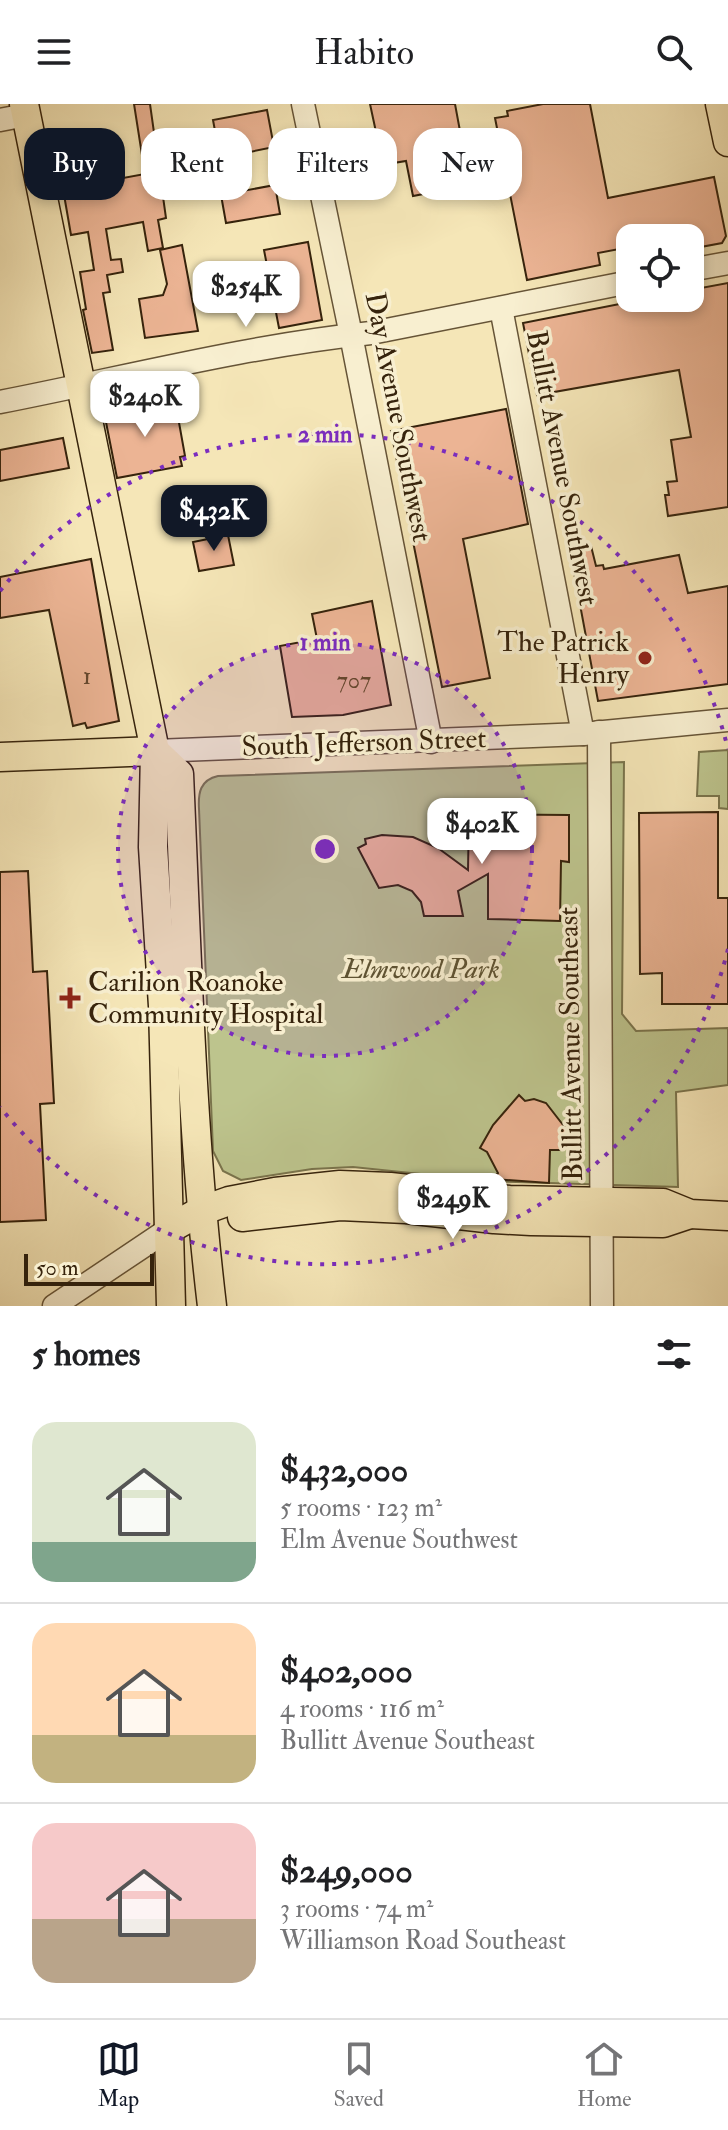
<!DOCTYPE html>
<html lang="en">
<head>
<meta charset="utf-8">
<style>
  body { margin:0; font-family:"IM FELL Double Pica",serif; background:#f6f6f6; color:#202124; height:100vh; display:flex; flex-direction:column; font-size:30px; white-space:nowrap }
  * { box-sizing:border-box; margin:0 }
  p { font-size:26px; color:#757577 }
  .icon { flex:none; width:44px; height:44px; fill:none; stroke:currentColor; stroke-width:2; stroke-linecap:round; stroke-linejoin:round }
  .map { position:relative; height:1202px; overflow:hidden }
  .sheet { display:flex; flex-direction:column; background:#fff; flex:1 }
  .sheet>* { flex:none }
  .top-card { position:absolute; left:24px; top:24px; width:680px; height:72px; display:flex; gap:16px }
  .fabs { position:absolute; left:616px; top:120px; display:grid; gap:16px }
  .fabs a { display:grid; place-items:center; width:88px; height:88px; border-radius:16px; background:#fff; box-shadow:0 4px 12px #0003; font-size:40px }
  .scale { position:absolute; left:24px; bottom:20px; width:130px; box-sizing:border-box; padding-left:8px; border:4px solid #36230c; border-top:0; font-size:22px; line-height:28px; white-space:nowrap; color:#36230c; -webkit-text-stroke:6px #f8efd0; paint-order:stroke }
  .price { position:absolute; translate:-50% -68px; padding:0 18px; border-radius:16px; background:#fff; color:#222; font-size:26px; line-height:52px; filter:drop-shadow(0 2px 4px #0008) }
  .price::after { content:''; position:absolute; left:50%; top:48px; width:24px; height:18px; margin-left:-12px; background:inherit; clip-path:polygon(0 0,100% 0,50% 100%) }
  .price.selected { background:#111827; color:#fff }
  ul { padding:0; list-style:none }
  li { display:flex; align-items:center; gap:24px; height:200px; padding:0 32px }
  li+li { border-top:2px solid #e0e0e0 }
  li span { display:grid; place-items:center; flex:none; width:224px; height:160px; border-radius:24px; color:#555 }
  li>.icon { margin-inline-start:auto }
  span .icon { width:96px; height:96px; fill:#fffc; stroke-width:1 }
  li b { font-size:34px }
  h2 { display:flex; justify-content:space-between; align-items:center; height:96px; padding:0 32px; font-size:34px }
  .pill { padding:0 28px; border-radius:24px; background:#fff; box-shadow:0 4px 12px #0003; font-size:28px; line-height:72px }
  .pill.selected { background:#111827; color:#fff }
  header { display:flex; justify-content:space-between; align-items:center; height:104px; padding:0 32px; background:#fff; font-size:36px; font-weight:600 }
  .tab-bar { display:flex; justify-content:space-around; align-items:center; height:112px; border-top:2px solid #e0e0e0; background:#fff; font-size:22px; color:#757577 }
  .tab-bar a { display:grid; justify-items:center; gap:4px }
  .tab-bar .selected { color:#111827 }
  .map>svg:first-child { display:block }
  .green { fill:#bdc48d; stroke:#7a744c; stroke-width:2 }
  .building { fill:#ecb494; stroke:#36230c; stroke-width:2 }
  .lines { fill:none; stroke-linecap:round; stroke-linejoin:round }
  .minor-casing { stroke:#665437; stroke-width:25 }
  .major-casing { stroke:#36230c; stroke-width:31 }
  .minor { stroke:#f8efd0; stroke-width:22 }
  .major { stroke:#f5e6b7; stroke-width:28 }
  .ring { fill:none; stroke:#7b2cbf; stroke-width:4; stroke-dasharray:4 8 }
  .poi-dot { fill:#8f2418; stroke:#f8efd0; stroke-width:3 }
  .labels { text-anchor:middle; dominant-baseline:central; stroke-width:7; stroke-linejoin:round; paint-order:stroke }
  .number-label { font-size:24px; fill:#64472e }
  .street-label { font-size:28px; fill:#36230c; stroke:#f8efd0 }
  .poi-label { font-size:28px; fill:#36230c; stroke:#f8efd0; text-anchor:end }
  .park-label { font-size:28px; font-style:italic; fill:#5e5333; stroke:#f8efd0 }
  .centre { fill:#7b2cbf; stroke:#f8efd0; stroke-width:4 }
  .ring-label { font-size:24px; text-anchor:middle; font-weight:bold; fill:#7b2cbf; stroke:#f8efd0; stroke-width:7; stroke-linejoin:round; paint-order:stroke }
</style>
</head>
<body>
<header><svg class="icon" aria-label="menu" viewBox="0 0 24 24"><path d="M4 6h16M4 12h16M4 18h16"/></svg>Habito<svg class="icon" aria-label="search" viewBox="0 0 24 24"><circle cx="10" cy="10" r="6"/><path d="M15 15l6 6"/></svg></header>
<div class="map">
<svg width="728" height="1202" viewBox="0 0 728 1202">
  <rect width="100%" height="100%" fill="#f5e6b7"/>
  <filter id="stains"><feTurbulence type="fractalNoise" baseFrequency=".0025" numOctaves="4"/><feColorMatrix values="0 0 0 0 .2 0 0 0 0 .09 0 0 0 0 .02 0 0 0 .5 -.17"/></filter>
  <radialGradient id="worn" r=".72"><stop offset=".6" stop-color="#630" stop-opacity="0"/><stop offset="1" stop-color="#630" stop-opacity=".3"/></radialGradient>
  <g class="green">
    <path d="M728,646V705L719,704V692H697L699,648Z"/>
    <path d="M624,658L622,910L636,927L728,924V981L676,988L678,1083L488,1077L353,1063L312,1065L241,1076L223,1067L213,1047L199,705C198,689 200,676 218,672Z"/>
  </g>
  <g class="building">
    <path d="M134,0H150L166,114L158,116L163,144L148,147L143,118L106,125L111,156L121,155L123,168L107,171L110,188L103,189L113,246L92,249L83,206L86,205L80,168L94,166L88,128L71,131L63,85L145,70Z"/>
    <path d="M370,0H455L470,81L413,92L406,57L351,66L344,34L376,28Z"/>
    <path d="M543,0H590L608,94L714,73L726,132L722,139L690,145V134H630V143L598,149L600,161L527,176L495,14L508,12L507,7Z"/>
    <path d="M267,6L274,43L220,54L213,16Z"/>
    <path d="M275,81L280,110L226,119L221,91Z"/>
    <path d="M308,138L322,216L279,224L264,146Z"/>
    <path d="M182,141L198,227L145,234L139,195L163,191L167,180L160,146Z"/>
    <path d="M728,179V403L668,412L665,391H669L667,378L677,377L671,336L691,333L679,266L537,291L523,219L650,194H690V186Z"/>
    <path d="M169,295L172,314L178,313L185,352L180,353L182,362L117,374L104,308Z"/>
    <path d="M506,305L528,420L463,435L490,574L442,583L391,327Z"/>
    <path d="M63,334L69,364L0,377V346Z"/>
    <path d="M228,431L234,461L199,467L193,438Z"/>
    <path d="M591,442L596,462L603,461L604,465L679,451L688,489L728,482V580L598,597L570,447Z"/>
    <path d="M91,455L119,617L87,624L85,619L73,622L49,506L0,514V473Z"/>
    <path d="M372,497L391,601L343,611L292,613L280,542L317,535L312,510Z"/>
    <path d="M718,708V794H728V900H662V869L640,870L639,709Z"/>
    <path d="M469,710L569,711V758L561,757L560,817L488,815V770L458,787L463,812H424L421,798L412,787L398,781L379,784L358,744L366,740L365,735L382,731L413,733L438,744L468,766Z"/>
    <path d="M28,767L33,868L47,867L54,999L40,1000L46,1116L0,1118V768Z"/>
    <path d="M519,991L525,997L534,995L546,999L570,1030H561V1046H550L549,1079L493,1075L498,1069L487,1048L480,1044L493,1021Z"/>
  </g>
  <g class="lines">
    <defs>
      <g id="minor">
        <path d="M303,0L351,231L431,638"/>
        <path d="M0,16L26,11"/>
        <path d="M690,166L728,159"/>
        <path d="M501,204L583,630"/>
        <path d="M0,298C123,274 246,242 371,229L630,178"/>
        <path d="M599,628L602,1202"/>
        <path d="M155,647L583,630L728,616"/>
        <path d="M54,1202L169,1125"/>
      </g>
      <g id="major">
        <path d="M24,0L155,647L153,743L163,902L171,1202"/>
        <path d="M720,0L728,38"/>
        <path d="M155,647L179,670C187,848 191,1025 212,1202"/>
        <path d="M0,653L155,647"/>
        <path d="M242,1113L340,1102L406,1105L494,1115L531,1117L663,1119L690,1110"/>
        <path d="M169,1125L201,1107L229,1097L275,1088L340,1081L390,1083L509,1096L663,1099L690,1110L728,1112"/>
      </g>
    </defs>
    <use href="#minor" class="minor-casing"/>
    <use href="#major" class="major-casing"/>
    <use href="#minor" class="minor"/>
    <use href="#major" class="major"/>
  </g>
  <circle cx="325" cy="745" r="207" fill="#7b2cbf" fill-opacity=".12"/>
  <g class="ring">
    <circle cx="325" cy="745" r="207"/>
    <path d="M728 845A415 415 0 0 1 0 1003M0 487A415 415 0 0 1 728 645"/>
  </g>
  <g class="poi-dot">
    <circle cx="645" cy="554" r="8"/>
    <path d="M66 882h8v8h8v8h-8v8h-8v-8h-8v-8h8z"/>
  </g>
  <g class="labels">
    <g class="number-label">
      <text x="87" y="572">1</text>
      <text x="354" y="576">707</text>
    </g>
    <g class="street-label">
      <text transform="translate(398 313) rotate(79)">Day Avenue Southwest</text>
      <text transform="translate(562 364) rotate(79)">Bullitt Avenue Southwest</text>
      <text transform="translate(364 639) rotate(-2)">South Jefferson Street</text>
      <text transform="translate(571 940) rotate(-91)">Bullitt Avenue Southeast</text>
    </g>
    <g class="poi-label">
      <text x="629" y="538">The Patrick<tspan x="629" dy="32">Henry</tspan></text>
      <text x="88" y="878" text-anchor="start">Carilion Roanoke<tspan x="88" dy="32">Community Hospital</tspan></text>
    </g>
    <g class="park-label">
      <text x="421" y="865">Elmwood Park</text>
    </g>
  </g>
  <circle cx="325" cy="745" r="12" class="centre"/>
  <g class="ring-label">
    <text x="325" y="338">2 min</text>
    <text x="325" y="546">1 min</text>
  </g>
  <rect width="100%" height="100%" filter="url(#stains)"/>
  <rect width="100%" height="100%" fill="url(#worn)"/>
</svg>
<div class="fabs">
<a><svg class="icon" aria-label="locate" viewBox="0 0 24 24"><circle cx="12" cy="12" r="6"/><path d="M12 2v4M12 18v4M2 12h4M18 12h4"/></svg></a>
</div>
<div class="scale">50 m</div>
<b class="price" style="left:246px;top:225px">$254K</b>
<b class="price" style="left:145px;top:335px">$240K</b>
<b class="price selected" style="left:214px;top:449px">$432K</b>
<b class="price" style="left:482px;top:762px">$402K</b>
<b class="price" style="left:453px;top:1137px">$249K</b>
<div class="top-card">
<a class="pill selected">Buy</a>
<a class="pill">Rent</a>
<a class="pill">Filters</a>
<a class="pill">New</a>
</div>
</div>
<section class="sheet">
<h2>5 homes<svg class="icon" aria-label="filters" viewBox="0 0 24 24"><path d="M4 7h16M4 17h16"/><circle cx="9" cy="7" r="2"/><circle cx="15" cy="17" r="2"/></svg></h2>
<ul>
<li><span style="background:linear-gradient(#dfe7d0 75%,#7fa58c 0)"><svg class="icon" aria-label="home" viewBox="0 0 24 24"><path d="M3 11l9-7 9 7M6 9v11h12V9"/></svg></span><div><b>$432,000</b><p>5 rooms · 123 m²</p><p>Elm Avenue Southwest</p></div></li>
<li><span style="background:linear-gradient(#ffd9b3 70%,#c2b280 0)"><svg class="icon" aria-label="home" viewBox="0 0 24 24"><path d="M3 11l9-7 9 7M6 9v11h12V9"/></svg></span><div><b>$402,000</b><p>4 rooms · 116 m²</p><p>Bullitt Avenue Southeast</p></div></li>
<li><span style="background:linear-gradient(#f6c9c9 60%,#b9a48a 0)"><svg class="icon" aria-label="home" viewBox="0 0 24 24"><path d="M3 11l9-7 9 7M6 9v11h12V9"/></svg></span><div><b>$249,000</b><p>3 rooms · 74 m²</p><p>Williamson Road Southeast</p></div></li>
</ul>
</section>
<nav class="tab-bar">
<a class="selected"><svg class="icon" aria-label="map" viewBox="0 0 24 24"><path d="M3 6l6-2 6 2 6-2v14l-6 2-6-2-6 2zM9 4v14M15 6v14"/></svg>Map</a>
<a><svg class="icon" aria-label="saved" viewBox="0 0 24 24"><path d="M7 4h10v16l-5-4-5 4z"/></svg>Saved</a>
<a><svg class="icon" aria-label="home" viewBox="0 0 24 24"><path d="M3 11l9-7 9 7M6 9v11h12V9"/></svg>Home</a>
</nav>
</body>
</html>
